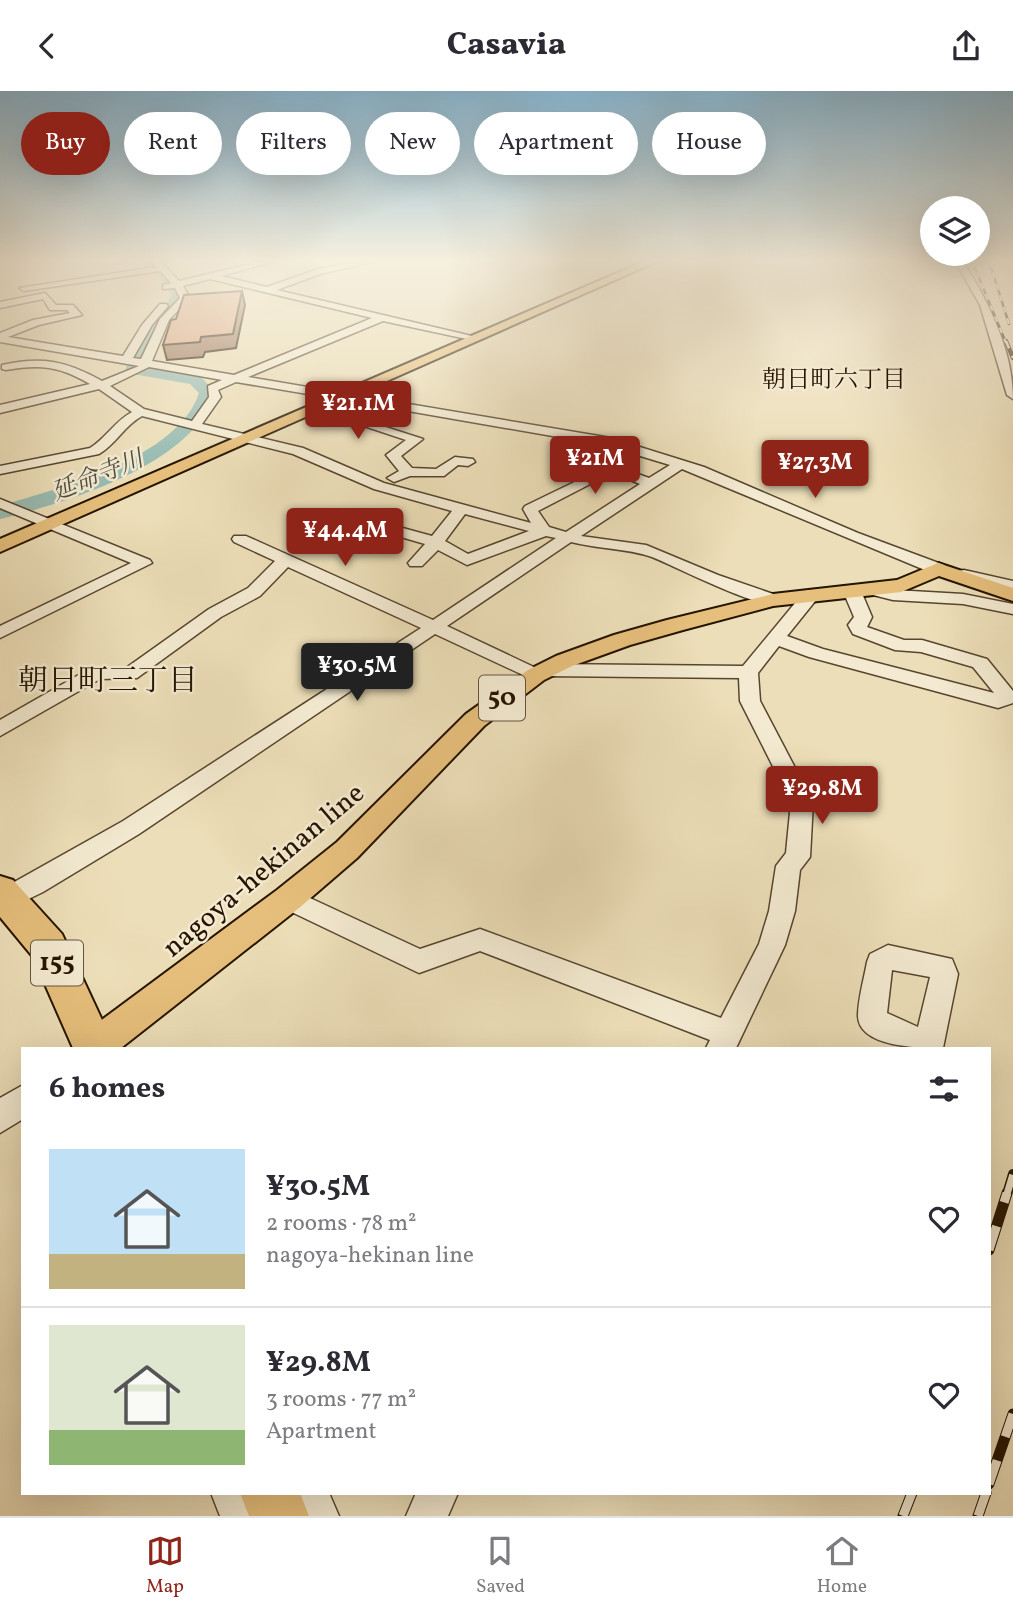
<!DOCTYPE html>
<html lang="en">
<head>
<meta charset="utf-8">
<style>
  body { margin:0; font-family:Vollkorn,"Noto Serif JP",serif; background:#f2f2f3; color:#2b2b33; height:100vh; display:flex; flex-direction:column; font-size:26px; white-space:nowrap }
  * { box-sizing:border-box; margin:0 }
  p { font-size:23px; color:#7c7c81 }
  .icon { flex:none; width:38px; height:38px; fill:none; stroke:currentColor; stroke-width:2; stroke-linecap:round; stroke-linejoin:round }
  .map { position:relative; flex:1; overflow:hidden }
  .panel { position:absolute; left:21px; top:956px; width:970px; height:448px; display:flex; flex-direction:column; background:#fff; border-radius:0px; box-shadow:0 7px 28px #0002 }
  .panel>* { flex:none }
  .top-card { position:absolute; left:21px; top:21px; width:971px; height:63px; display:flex; gap:14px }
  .buttons { position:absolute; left:920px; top:105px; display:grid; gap:14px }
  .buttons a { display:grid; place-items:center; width:70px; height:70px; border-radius:50%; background:#fff; box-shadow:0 7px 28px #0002; font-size:35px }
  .price { position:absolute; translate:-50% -60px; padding:0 16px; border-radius:7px; background:#8f2418; color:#fff; font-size:23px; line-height:46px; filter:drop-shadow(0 2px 4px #0008) }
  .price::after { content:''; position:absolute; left:50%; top:42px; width:21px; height:16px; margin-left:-10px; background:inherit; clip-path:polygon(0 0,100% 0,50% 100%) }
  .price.selected { background:#222; color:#fff }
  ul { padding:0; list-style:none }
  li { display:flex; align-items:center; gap:21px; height:175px; padding:0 28px }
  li+li { border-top:2px solid #e1e1e2 }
  li span { display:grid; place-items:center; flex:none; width:196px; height:140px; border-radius:0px; color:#555 }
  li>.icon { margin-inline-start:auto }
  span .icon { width:84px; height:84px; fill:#fffc; stroke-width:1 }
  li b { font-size:30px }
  h2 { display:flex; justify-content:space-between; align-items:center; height:84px; padding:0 28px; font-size:30px }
  .chip { padding:0 24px; border-radius:32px; background:#fff; box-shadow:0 7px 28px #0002; font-size:24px; line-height:63px }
  .chip.selected { background:#8f2418; color:#fff }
  header { display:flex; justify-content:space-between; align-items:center; height:91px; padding:0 28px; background:#fff; font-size:32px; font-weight:800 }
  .dock { display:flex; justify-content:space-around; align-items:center; height:98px; border-top:2px solid #e1e1e2; background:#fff; font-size:19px; color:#7c7c81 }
  .dock a { display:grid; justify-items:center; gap:4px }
  .dock .selected { color:#8f2418 }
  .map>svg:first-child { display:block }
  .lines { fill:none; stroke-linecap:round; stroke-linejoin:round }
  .river { fill:#99bcb3; fill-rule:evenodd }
  .minor-casing { stroke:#57462f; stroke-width:3 }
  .major-casing { stroke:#251401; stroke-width:4 }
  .highway-casing { stroke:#251401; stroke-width:4 }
  .minor { fill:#f3ead1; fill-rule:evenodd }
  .major { fill:#e6bf7c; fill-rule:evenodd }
  .highway { fill:#e6bf7c; fill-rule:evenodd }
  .rail-far3-casing { stroke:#251401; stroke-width:2.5 }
  .rail-far2-casing { stroke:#251401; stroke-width:4.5 }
  .rail-far1-casing { stroke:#251401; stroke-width:10 }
  .rail-casing { stroke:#251401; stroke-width:11 }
  .rail-far3 { stroke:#f3ead1; stroke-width:2; stroke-dasharray:6; stroke-linecap:butt }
  .rail-far2 { stroke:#f3ead1; stroke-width:2.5; stroke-dasharray:8; stroke-linecap:butt }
  .rail-far1 { stroke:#f3ead1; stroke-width:7; stroke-dasharray:20; stroke-linecap:butt }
  .rail { stroke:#f3ead1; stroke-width:9; stroke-dasharray:25; stroke-linecap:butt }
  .shaded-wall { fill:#9d745b; stroke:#251401; stroke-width:2 }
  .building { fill:#e0a582; stroke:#251401; stroke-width:2 }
  .labels { text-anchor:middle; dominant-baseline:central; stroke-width:5; stroke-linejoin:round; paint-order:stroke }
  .far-neighbourhood-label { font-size:24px; fill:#251401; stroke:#f3ead1 }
  .far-water-label { font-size:24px; font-style:italic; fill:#4e4f3f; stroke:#f3ead1 }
  .shield { fill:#f3ead1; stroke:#63543f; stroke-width:2 }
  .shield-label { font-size:26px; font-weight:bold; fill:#251401 }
  .street-label { font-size:28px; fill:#251401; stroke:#f3ead1 }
  .neighbourhood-label { font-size:30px; fill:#251401; stroke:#f3ead1 }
</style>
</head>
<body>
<header><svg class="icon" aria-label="back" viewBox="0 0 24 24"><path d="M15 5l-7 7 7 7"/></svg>Casavia<svg class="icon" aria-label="share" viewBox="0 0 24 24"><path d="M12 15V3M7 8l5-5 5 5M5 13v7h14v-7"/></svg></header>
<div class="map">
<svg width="1013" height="1425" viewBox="0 0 1013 1425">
  <rect width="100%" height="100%" fill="#ecdeb8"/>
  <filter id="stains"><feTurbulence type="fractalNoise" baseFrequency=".00286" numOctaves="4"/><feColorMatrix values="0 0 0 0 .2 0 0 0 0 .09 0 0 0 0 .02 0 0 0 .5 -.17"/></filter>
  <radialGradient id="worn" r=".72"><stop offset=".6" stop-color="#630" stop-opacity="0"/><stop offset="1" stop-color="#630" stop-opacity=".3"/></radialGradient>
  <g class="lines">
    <path class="river" d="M143,170H154L166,179L183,204L178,217L161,232L142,275L201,286L215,301C195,373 66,412 0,428V415C59,397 178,367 199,302L190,293L133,283L125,278L141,251L148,231L167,212L171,204L158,184Z"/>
    <defs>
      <g id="minor">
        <path d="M151,170C164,169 170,181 179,190L263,170H276L221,185L267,196L318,178L362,170H376L320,183L277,199L476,246V250L383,230L248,286L611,347L704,376L858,442L944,474L946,478L944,482H932L682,378L581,445L646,454L718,484L779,505L782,509L779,513C757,518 677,476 652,466C626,457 598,458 571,451L447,535L538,578L547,573L743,575L805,500L811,499L820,504L787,545L823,558L994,602L973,576L921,561L895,559L853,543L848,534L854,526L843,500L852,495L861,500L872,526L867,536L904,549H922L987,568L1013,600V612L998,617L809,566L779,555L758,582L760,610L813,711L810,766L800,779L795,820L785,854L736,957H706L710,949L480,860L419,882L279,815L275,808L279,801L288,798L297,801L420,858L480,838L721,927L759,853L769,820L776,775L786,762L791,711L740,610L739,587L545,585L536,590L435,543L139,743L43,801L0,822V799L123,730L421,537L288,476L260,505L221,526L137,587L100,588L0,645V629L89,578L126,577L209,518L248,497L275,470L234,451L232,448L234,445H246L433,529L556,447L546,445L467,474L438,459L422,475H410L408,472L425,453L394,444L391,441L394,438L399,436L432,445L452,420L374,398L293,363L142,325C124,335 116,353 99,363L0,383V375L90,357C106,347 115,330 132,321L99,298L0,322V314L90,293C59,275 41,273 6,279L2,278V274C42,265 67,270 102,290L139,275L0,251V242L33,229L70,222L67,219H50L43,208L0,217V211L45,202L56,214H73L82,224L39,234L8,246L123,265L142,234L160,213H166L168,215L152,234L133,267L141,268L160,228L180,207L175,197L163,198V194L171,192L160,180L24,200L19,197L156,176ZM210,188L372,227L234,284L152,270L169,229L190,207L183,195ZM149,276L222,289L208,295L209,306L192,330L144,318L110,295ZM236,291L373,314L355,332L406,349L386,364L399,380L387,387L394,391L410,385H444L458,374L468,375L475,371L473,368L455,366L436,378L412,377L401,365L423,348L370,331L385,316L604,354L670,374L649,387L624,378L593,382L525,415L523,418L531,432L384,392L303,357L202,333L221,306L218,299ZM623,386L640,393L566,441L549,436L538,420L596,390ZM465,423L529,440L468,463L445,450Z"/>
        <path d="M955,170H963C988,211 1013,258 1013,308L1007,304L980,214Z"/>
        <path d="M0,408L150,469L152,472L0,547V535L131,472L0,417Z"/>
        <path d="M964,479L1013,490V500L958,488L956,484L958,480Z"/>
        <path d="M871,493L894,499L963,503L1013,513V523L963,513L893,509L865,502L862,498L865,494Z"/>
        <path d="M888,854L952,868L958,883L943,957C921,957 859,957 858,925C858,908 864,888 867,871L870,863ZM892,879L930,886L918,936L887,922Z"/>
        <path d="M23,994V1028L0,1042V1007Z"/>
        <path d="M211,1402H252L262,1425H220Z"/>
        <path d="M288,1402H329L339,1425H297Z"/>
        <path d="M416,1402H458L448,1425H406Z"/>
      </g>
      <g id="major">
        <path d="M645,170H658L0,461V448Z"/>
        <path d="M938,472L1013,497V510L939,485L901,501L773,515L683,539L630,554L572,575L544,589L484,635L357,767L299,817L121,957H75L80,945L277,799L337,751L466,623L528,579L556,565L614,544L667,529L773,503L897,489Z"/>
      </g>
      <g id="highway">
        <path d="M0,785L13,789L62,843L115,957H73L33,866L0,826Z"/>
        <path d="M240,1402H300L309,1425H249Z"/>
      </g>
    </defs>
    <use href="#minor" class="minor-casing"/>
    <use href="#major" class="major-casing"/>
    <use href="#highway" class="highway-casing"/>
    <use href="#minor" class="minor"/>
    <use href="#major" class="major"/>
    <use href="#highway" class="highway"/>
    <defs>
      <g id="rail-far3">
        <path d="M972,170L1006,252"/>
        <path d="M989,170L1009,233"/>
      </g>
      <path id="rail-far2" d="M1006,250L1013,267"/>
      <path id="rail-far1" d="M1007,1103L1013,1083"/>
      <g id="rail">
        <path d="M989,1159L1007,1102"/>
        <path d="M989,1393L1013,1323"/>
        <path d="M903,1425L912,1402"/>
        <path d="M978,1425L986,1402"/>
      </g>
    </defs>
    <use href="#rail-far3" class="rail-far3-casing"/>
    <use href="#rail-far2" class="rail-far2-casing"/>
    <use href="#rail-far1" class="rail-far1-casing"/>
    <use href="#rail" class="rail-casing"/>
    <use href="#rail-far3" class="rail-far3"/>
    <use href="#rail-far2" class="rail-far2"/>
    <use href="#rail-far1" class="rail-far1"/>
    <use href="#rail" class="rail"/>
  </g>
  <path class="shaded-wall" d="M242,200L245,214L236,257L205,261L203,266L167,269L163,254Z"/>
  <path class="building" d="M242,200L233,243L201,246L200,251L163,254L171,229L176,228L184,204Z"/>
  <linearGradient id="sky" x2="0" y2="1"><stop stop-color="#88b7d3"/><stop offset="0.46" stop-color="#f6f0df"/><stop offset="1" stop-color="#f6f0df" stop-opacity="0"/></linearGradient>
  <rect width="1013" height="369" fill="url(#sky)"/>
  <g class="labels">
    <g class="far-neighbourhood-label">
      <text x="834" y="290">朝日町六丁目</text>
    </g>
    <g class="far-water-label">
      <text transform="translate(98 386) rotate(-22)">延命寺川</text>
    </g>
    <g class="shield">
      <rect x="479" y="584.5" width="46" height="45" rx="5"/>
      <rect x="31" y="849.5" width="52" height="45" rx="5"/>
    </g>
    <g class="shield-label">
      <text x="502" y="607">50</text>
      <text x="57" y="872">155</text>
    </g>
    <g class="street-label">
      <text transform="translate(264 780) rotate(-40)">nagoya-hekinan line</text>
    </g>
    <g class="neighbourhood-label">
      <text x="108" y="591">朝日町三丁目</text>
    </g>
  </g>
  <rect width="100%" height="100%" filter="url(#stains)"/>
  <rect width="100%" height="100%" fill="url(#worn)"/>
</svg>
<div class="buttons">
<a><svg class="icon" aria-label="layers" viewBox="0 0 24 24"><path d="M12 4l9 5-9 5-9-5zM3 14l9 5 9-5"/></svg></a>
</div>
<b class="price" style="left:358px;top:350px">¥21.1M</b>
<b class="price" style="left:595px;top:405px">¥21M</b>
<b class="price" style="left:815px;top:409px">¥27.3M</b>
<b class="price" style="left:345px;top:477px">¥44.4M</b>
<b class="price selected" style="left:357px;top:612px">¥30.5M</b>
<b class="price" style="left:822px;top:735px">¥29.8M</b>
<div class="top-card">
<a class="chip selected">Buy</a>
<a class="chip">Rent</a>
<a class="chip">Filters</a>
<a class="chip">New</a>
<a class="chip">Apartment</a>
<a class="chip">House</a>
</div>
<section class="panel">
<h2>6 homes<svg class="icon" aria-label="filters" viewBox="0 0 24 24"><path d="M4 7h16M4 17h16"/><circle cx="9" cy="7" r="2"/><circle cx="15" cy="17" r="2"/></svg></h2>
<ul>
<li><span style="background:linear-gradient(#bfe0f5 75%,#c2b280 0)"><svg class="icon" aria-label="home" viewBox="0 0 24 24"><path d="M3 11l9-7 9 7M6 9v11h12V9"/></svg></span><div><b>¥30.5M</b><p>2 rooms · 78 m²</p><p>nagoya-hekinan line</p></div><svg class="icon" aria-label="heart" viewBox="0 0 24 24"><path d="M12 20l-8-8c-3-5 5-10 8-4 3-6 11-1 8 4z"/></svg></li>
<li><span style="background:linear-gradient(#dfe7d0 75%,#8fb573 0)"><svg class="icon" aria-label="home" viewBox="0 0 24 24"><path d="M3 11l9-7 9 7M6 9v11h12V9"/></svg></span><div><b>¥29.8M</b><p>3 rooms · 77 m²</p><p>Apartment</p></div><svg class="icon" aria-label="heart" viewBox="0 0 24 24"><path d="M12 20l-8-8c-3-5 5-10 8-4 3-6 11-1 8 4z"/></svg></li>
</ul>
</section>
</div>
<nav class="dock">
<a class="selected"><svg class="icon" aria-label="map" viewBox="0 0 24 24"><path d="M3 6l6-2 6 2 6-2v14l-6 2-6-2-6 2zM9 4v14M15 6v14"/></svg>Map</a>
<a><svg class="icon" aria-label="saved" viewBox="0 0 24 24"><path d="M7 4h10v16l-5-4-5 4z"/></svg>Saved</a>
<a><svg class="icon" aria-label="home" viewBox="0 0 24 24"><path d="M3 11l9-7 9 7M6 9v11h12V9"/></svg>Home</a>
</nav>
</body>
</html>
